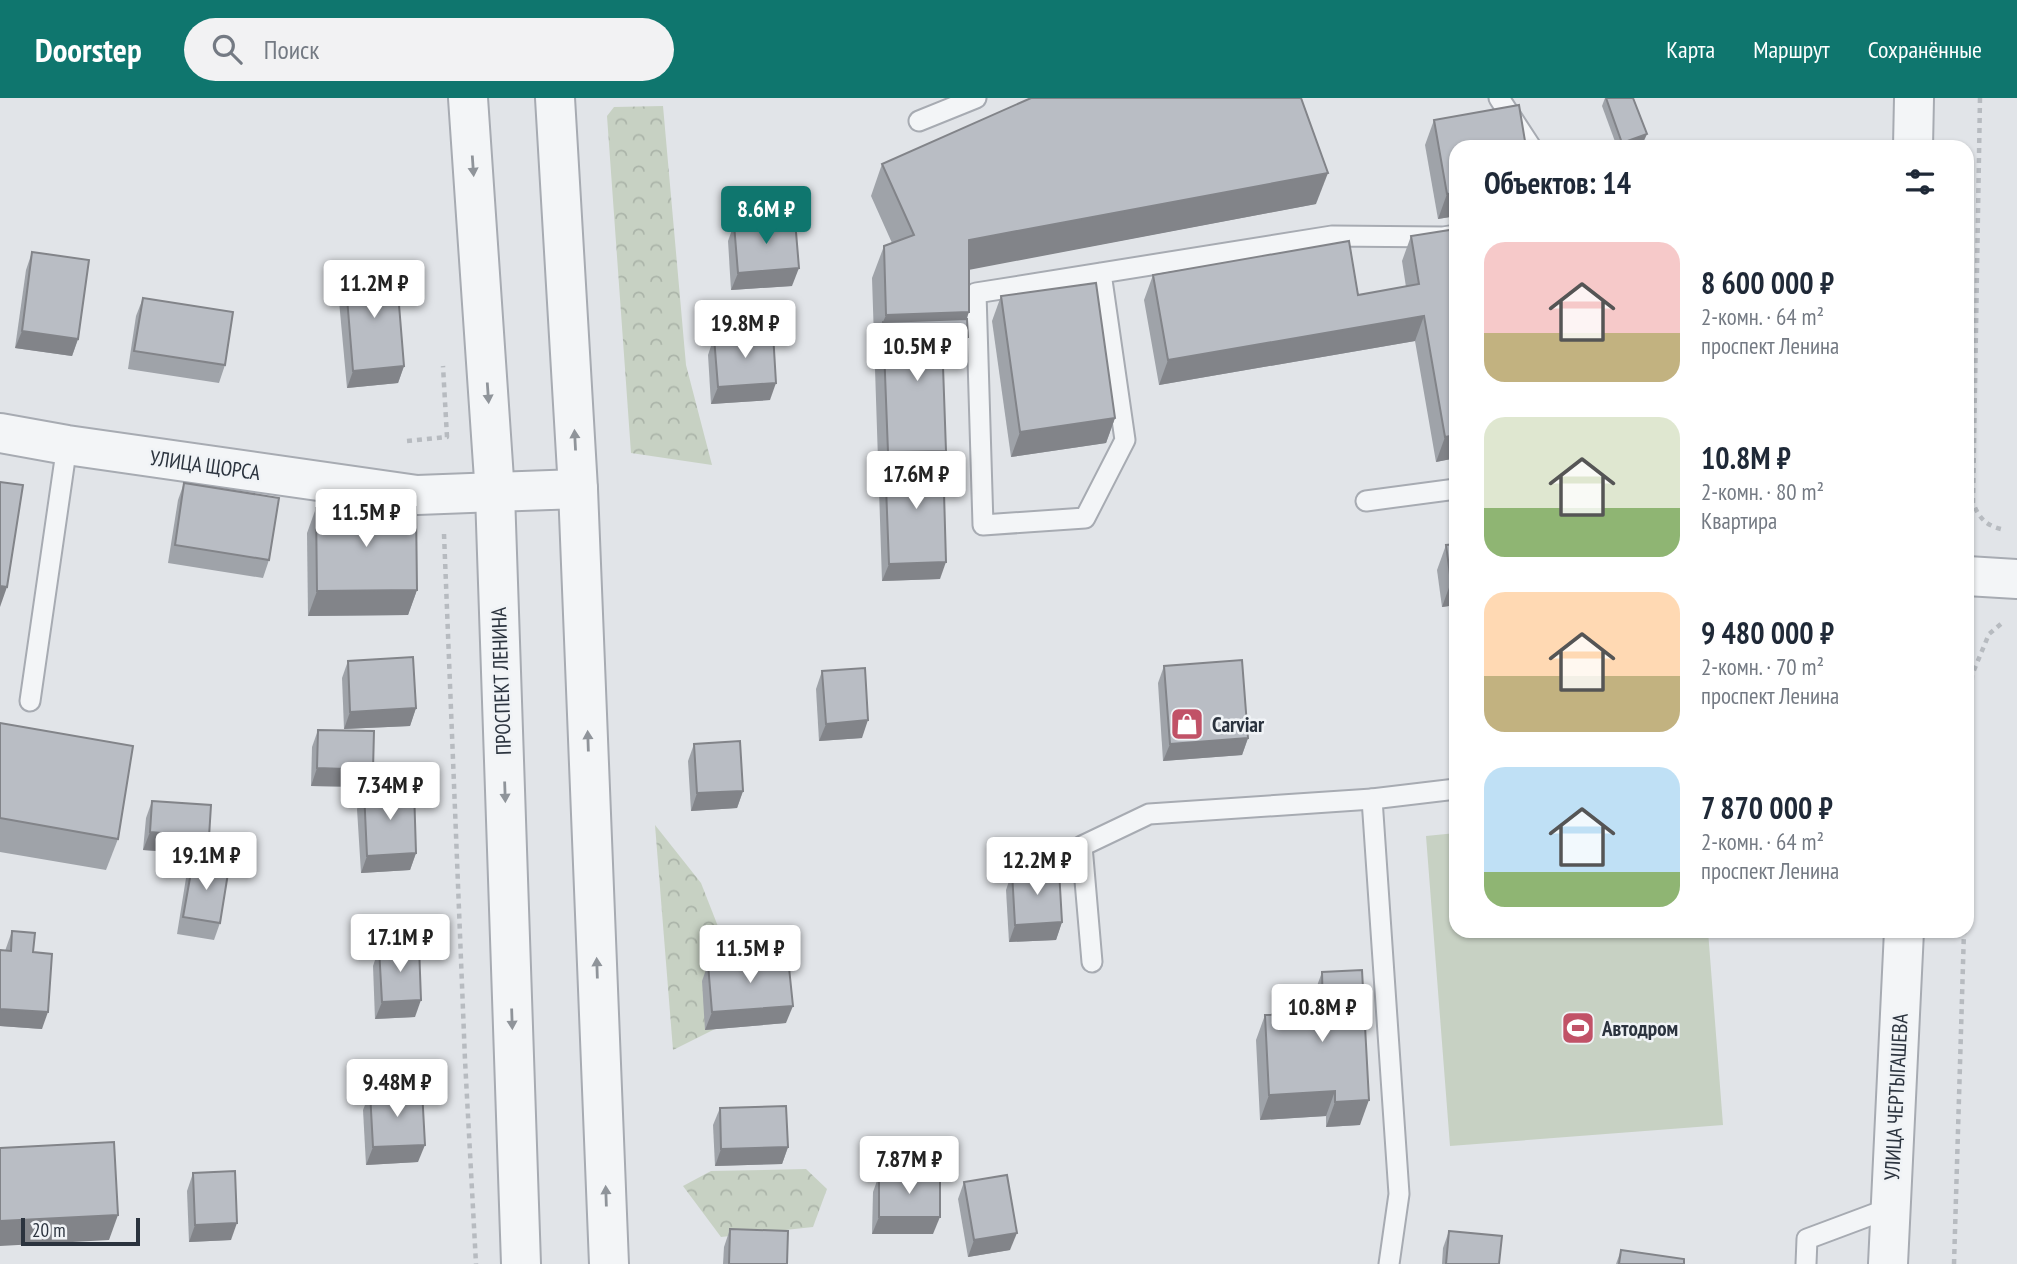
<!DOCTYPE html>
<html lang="ru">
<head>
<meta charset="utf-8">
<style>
  body { margin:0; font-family:"PT Sans Narrow",sans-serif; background:#f2f2f3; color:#1f2937; height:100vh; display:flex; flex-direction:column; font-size:26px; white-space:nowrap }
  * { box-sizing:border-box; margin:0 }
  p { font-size:23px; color:#747a83 }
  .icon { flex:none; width:38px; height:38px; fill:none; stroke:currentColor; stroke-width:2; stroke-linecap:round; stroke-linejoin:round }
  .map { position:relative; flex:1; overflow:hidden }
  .details { position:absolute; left:1449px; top:42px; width:525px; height:798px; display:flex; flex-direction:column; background:#fff; border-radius:21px; box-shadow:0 2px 5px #0004 }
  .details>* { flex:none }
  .scale { position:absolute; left:21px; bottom:18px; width:119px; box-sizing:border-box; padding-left:7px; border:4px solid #2b333e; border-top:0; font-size:19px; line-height:24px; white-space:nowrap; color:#2b333e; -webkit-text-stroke:5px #f0f3f6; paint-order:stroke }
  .price { position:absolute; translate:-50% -60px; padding:0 16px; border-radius:7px; background:#fff; color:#222; font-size:23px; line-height:46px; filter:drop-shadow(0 2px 4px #0008) }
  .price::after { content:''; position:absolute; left:50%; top:42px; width:21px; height:16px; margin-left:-10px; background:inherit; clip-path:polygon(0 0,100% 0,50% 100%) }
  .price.active { background:#0f766e; color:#fff }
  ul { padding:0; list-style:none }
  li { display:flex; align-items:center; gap:21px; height:175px; padding:0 35px }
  li span { display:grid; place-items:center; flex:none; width:196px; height:140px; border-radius:21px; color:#555 }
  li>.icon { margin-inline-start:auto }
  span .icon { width:84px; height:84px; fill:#fffc; stroke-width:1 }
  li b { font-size:30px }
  h2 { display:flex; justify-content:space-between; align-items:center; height:84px; padding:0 35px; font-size:30px }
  header { display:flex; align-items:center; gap:42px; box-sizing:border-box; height:98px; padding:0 35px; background:#0f766e; color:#fff }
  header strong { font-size:33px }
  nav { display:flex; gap:38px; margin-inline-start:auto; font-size:24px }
  .search { width:490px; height:63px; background:#f2f2f3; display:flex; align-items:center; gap:18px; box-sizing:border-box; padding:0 24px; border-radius:38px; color:#747a83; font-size:26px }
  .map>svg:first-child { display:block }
  .green { fill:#c7d1c3 }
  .forest { fill:url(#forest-crowns) }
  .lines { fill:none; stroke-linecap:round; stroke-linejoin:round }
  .lane-casing { stroke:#a7abb2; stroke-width:23 }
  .street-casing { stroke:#a7abb2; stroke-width:42 }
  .path { stroke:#b7bbc0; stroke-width:4.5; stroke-dasharray:5 5; stroke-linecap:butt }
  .lane { stroke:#f3f5f7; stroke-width:19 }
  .street { stroke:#f3f5f7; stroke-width:38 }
  .wall { fill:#9fa3a9 }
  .shaded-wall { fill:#828489 }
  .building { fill:#b9bdc4; stroke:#828489; stroke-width:2 }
  .oneway { fill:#8f949a }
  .labels { text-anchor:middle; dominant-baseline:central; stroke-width:5; stroke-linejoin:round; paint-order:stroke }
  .street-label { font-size:21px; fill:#2b333e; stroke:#f0f3f6 }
  .poi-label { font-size:21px; font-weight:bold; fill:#2b333e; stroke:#f0f3f6; text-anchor:start }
</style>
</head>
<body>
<header>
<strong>Doorstep</strong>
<div class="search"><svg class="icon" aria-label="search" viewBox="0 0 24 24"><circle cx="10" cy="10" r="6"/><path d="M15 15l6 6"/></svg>Поиск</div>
<nav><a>Карта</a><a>Маршрут</a><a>Сохранённые</a></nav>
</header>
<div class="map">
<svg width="2017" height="1166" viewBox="0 0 2017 1166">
  <defs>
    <pattern id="forest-crowns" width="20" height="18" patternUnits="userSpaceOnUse" patternTransform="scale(1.75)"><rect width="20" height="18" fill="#c7d1c3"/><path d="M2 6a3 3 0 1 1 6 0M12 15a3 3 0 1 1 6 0" fill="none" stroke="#abb4a9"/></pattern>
  </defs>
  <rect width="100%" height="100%" fill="#e1e4e8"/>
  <path class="green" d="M1456,735V833H1708L1723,1027L1450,1048L1426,738Z"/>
  <g class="forest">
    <path d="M663,8L686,267L712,367L631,355L607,18L614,9Z"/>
    <path d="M655,727L701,785L719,831V929L673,952Z"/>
    <path d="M806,1071L827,1091L813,1129L721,1139L683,1088L711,1073Z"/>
  </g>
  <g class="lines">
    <defs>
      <g id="lane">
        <path d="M1499,0L1531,49"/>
        <path d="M919,23L976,0"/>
        <path d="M1101,175L1125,342L1085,420L983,427L976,195L1332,138L1443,139L1456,137"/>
        <path d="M1366,403L1456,391"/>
        <path d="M30,603L67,347"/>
        <path d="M1092,864L1082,748L1149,716L1372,701"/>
        <path d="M1389,1166L1399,1096L1372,701L1456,691"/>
        <path d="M1806,1166L1807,1141L1890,1110"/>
      </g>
      <g id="street">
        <path d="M468,0L495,396L521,1166"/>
        <path d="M555,0L578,391L609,1166"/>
        <path d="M1913,49L1914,0"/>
        <path d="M0,335L67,347L417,397L578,391"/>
        <path d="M1967,478L2017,481"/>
        <path d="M1888,1166L1904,833"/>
      </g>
    </defs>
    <use href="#lane" class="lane-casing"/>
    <use href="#street" class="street-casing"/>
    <g class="path">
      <path d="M1980,0L1973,405C1980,422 1987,428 2005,432"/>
      <path d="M407,343L447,339L443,268"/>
      <path d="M444,436L465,962L476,1166"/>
      <path d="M1967,742L1972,577L1989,536L2002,525"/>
      <path d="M1954,1166L1964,833"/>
    </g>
    <use href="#lane" class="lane"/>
    <use href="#street" class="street"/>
  </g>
  <g class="wall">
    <path d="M1605,0L1643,45L1633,49H1617L1602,8Z"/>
    <path d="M1434,22L1456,49V118L1438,121L1425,47Z"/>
    <path d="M882,66L1316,106L969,171L967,221L958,264L943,265L946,353L943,360L940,481L882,483L872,180L884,148L892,145L871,98Z"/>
    <path d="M734,126L792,188L731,192L728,143Z"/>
    <path d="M1411,138L1456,360L1436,364L1415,243L1159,287L1144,202L1153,177L1358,197L1406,189L1402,163Z"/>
    <path d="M32,154L78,241L72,258L15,250L26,172Z"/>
    <path d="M345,175L404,268L398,285L347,290L338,192Z"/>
    <path d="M1001,198L1115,320L1106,345L1011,359L992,223Z"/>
    <path d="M143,200L225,267L219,285L128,271L136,218Z"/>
    <path d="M714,239L770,302L711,306L708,257Z"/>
    <path d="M184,385L269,462L263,480L168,465L178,402Z"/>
    <path d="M316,410L417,492L408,517L308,518L307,435Z"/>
    <path d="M1456,446V507L1442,509L1437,472L1446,447Z"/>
    <path d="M348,563L416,610L410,628L344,631L342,580Z"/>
    <path d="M1164,568L1248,640L1242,657L1163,663L1158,585Z"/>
    <path d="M822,573L862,640L819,643L816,591Z"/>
    <path d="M0,625L118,741L106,772L0,754Z"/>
    <path d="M318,632L367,689L311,688L312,649Z"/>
    <path d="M694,646L743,693L737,710L691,713L688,663Z"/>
    <path d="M364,693L416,755L410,772L361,775L357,711Z"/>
    <path d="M152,703L209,739L203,756L143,752L146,720Z"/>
    <path d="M193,763L220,825L214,842L177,836L186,780Z"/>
    <path d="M1012,774L1062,824L1056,842L1009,844L1006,792Z"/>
    <path d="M12,833L33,854L42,931L0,928V852L5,853Z"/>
    <path d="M379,850L415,919L375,921L373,868Z"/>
    <path d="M708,866L786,925L705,932L702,883Z"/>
    <path d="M1322,874L1360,1027L1326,1029V1018L1260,1022L1256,942L1265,917L1313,915V899Z"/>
    <path d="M370,994L418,1064L366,1067L363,1012Z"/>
    <path d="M720,1010L788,1049L782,1066L715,1068L713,1027Z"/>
    <path d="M193,1075L231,1142L189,1144L187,1093Z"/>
    <path d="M879,1077L933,1136H872L873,1094Z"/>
    <path d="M964,1084L1010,1152L968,1159L958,1101Z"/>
    <path d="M730,1131L787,1166H723L724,1149Z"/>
    <path d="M1449,1133L1499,1166H1442L1443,1150Z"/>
    <path d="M1621,1152L1684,1166H1616Z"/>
  </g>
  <g class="shaded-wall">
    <path d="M1647,36L1643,45L1633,49H1621L1622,45Z"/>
    <path d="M1328,75L1316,106L958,174L969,142Z"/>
    <path d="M1456,95V118L1438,121L1447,96Z"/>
    <path d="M799,170L792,188L731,192L738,175Z"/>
    <path d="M969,214L960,240L968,239L958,264L933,265L883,224L886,217Z"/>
    <path d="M1424,218L1415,243L1159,287L1168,262Z"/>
    <path d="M22,233L78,241L72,258L15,250Z"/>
    <path d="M404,268L398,285L347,290L353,273Z"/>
    <path d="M776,285L770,302L711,306L718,289Z"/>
    <path d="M1115,320L1106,345L1011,359L1020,334Z"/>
    <path d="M1456,337V360L1436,364L1445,339Z"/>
    <path d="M946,353L936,378L885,362L888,354Z"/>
    <path d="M946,464L940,481L882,483L889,466Z"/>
    <path d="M1451,484H1456V507L1442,509Z"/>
    <path d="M0,488L7,489L0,509Z"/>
    <path d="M417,492L408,517L308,518L317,493Z"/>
    <path d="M416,610L410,628L344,631L350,614Z"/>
    <path d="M868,622L862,640L819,643L826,626Z"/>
    <path d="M1248,640L1242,657L1163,663L1170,646Z"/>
    <path d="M317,670L373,672L367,689L311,688Z"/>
    <path d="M743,693L737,710L691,713L697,695Z"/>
    <path d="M150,734L209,739L203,756L143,752Z"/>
    <path d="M416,755L410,772L361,775L367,758Z"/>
    <path d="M1062,824L1056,842L1009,844L1015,827Z"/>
    <path d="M421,902L415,919L375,921L382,904Z"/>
    <path d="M793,908L786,925L705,932L712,914Z"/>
    <path d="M0,911L48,914L42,931L0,928Z"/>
    <path d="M1335,993L1326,1018L1260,1022L1269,997Z"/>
    <path d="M1369,1002L1360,1027L1326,1029L1335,1004Z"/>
    <path d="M425,1047L418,1064L366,1067L373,1049Z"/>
    <path d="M788,1049L782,1066L715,1068L721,1051Z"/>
    <path d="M118,1117L109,1142L0,1148V1123Z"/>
    <path d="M879,1119H940L933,1136H872Z"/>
    <path d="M237,1125L231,1142L189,1144L195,1127Z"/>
    <path d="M1017,1135L1010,1152L968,1159L974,1142Z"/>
  </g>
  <g class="building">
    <path d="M1031,0H1301L1328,75L969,142V214L886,217L884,148L914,137L882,66Z"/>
    <path d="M1606,0H1633L1647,36L1622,45Z"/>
    <path d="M1519,7L1526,49H1456V95L1447,96L1434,22Z"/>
    <path d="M795,122L799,170L738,175L734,126Z"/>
    <path d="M1456,131V337L1445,339L1424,218L1168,262L1153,177L1349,143L1358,197L1419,186L1411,138Z"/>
    <path d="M32,154L89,162L78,241L22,233Z"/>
    <path d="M396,170L404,268L353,273L345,175Z"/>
    <path d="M1096,185L1115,320L1020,334L1001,198Z"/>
    <path d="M143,200L233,214L225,267L134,253Z"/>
    <path d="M967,221L968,239L942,240L946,353L888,354L883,224Z"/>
    <path d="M773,235L776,285L718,289L714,239Z"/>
    <path d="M943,360L946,464L889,466L885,362Z"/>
    <path d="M0,384L23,387L7,489L0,488Z"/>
    <path d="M184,385L279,400L269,462L175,447Z"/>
    <path d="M416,409L417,492L317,493L316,410Z"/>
    <path d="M1456,446V484H1451L1446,447Z"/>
    <path d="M413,559L416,610L350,614L348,563Z"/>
    <path d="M1242,562L1248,640L1170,646L1164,568Z"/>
    <path d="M865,570L868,622L826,626L822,573Z"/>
    <path d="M0,625L133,648L118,741L0,720Z"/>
    <path d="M318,632L374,633L373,672L317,670Z"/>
    <path d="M740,643L743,693L697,695L694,646Z"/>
    <path d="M414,691L416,755L367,758L364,693Z"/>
    <path d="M152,703L211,707L209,739L150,734Z"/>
    <path d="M193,763L229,769L220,825L183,819Z"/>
    <path d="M1059,772L1062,824L1015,827L1012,774Z"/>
    <path d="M12,833L35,835L33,854L52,856L48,914L0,911V852L11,853Z"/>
    <path d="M419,848L421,902L382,904L379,850Z"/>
    <path d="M788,860L793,908L712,914L708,866Z"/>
    <path d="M1362,872L1369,1002L1335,1004V993L1269,997L1265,917L1323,914L1322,874Z"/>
    <path d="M422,992L425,1047L373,1049L370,994Z"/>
    <path d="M786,1008L788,1049L721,1051L720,1010Z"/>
    <path d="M114,1044L118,1117L0,1123V1050Z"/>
    <path d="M235,1073L237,1125L195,1127L193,1075Z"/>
    <path d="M879,1077L940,1078V1119H879Z"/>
    <path d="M1007,1077L1017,1135L974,1142L964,1084Z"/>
    <path d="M730,1131L788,1133L787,1166H729Z"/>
    <path d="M1449,1133L1502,1138L1499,1166H1446Z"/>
    <path d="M1621,1152L1684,1161V1166H1619Z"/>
  </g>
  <defs><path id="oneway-solid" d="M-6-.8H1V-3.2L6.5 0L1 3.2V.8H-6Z" transform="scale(1.75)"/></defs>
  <g class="oneway">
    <use href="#oneway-solid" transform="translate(473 68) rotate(86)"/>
    <use href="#oneway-solid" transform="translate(488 295) rotate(86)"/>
    <use href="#oneway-solid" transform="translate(575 342) rotate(-93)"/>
    <use href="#oneway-solid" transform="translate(588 643) rotate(-92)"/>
    <use href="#oneway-solid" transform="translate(505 694) rotate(88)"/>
    <use href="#oneway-solid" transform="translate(597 870) rotate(-92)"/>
    <use href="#oneway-solid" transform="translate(512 921) rotate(88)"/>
    <use href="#oneway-solid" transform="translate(606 1098) rotate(-92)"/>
  </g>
  <defs>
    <symbol id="shop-square" viewBox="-11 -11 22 22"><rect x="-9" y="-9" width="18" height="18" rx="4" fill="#c15267" stroke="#f0f3f6"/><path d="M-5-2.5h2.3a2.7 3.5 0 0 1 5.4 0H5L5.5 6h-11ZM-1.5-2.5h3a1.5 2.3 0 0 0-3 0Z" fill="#fff"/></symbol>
    <symbol id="stadium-square" viewBox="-11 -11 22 22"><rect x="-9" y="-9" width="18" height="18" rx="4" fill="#c15267" stroke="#f0f3f6"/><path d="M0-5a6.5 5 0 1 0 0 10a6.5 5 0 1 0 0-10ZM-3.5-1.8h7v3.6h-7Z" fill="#fff"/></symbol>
  </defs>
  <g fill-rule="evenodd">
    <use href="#shop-square" x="1168" y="607" width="38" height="38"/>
    <use href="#stadium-square" x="1559" y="911" width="38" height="38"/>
  </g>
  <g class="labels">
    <g class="street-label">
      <text transform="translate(205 367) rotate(8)">УЛИЦА ЩОРСА</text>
      <text transform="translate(501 583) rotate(-92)">ПРОСПЕКТ ЛЕНИНА</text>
      <text transform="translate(1896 999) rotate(-87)">УЛИЦА ЧЕРТЫГАШЕВА</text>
    </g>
    <g class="poi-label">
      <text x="1212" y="626">Carviar</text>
      <text x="1602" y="930">Автодром</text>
    </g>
  </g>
</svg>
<div class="scale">20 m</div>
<b class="price active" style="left:766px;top:148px">8.6M ₽</b>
<b class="price" style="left:374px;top:222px">11.2M ₽</b>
<b class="price" style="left:745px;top:262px">19.8M ₽</b>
<b class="price" style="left:917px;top:285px">10.5M ₽</b>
<b class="price" style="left:916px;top:413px">17.6M ₽</b>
<b class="price" style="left:366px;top:451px">11.5M ₽</b>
<b class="price" style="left:390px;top:724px">7.34M ₽</b>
<b class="price" style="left:206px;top:794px">19.1M ₽</b>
<b class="price" style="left:1037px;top:799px">12.2M ₽</b>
<b class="price" style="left:400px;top:876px">17.1M ₽</b>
<b class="price" style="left:750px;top:887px">11.5M ₽</b>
<b class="price" style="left:1322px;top:946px">10.8M ₽</b>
<b class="price" style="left:397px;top:1021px">9.48M ₽</b>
<b class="price" style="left:909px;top:1098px">7.87M ₽</b>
<section class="details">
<h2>Объектов: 14<svg class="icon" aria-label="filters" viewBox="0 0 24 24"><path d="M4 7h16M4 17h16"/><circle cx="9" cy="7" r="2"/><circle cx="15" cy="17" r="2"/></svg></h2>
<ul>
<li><span style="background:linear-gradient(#f6c9c9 65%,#c2b280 0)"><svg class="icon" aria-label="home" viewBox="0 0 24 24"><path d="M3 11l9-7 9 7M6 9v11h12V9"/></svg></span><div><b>8 600 000 ₽</b><p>2-комн. · 64 m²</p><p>проспект Ленина</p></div></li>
<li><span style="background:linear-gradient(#dfe7d0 65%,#8fb573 0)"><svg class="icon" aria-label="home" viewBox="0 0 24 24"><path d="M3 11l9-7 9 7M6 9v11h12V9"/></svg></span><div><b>10.8M ₽</b><p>2-комн. · 80 m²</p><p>Квартира</p></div></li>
<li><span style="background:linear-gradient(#ffd9b3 60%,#c2b280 0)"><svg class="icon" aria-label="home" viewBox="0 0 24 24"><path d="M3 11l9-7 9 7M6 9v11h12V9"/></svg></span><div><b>9 480 000 ₽</b><p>2-комн. · 70 m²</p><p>проспект Ленина</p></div></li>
<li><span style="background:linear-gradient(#bfe0f5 75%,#8fb573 0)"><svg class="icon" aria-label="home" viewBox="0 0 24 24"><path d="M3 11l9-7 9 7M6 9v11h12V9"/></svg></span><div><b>7 870 000 ₽</b><p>2-комн. · 64 m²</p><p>проспект Ленина</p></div></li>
</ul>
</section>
</div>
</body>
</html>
